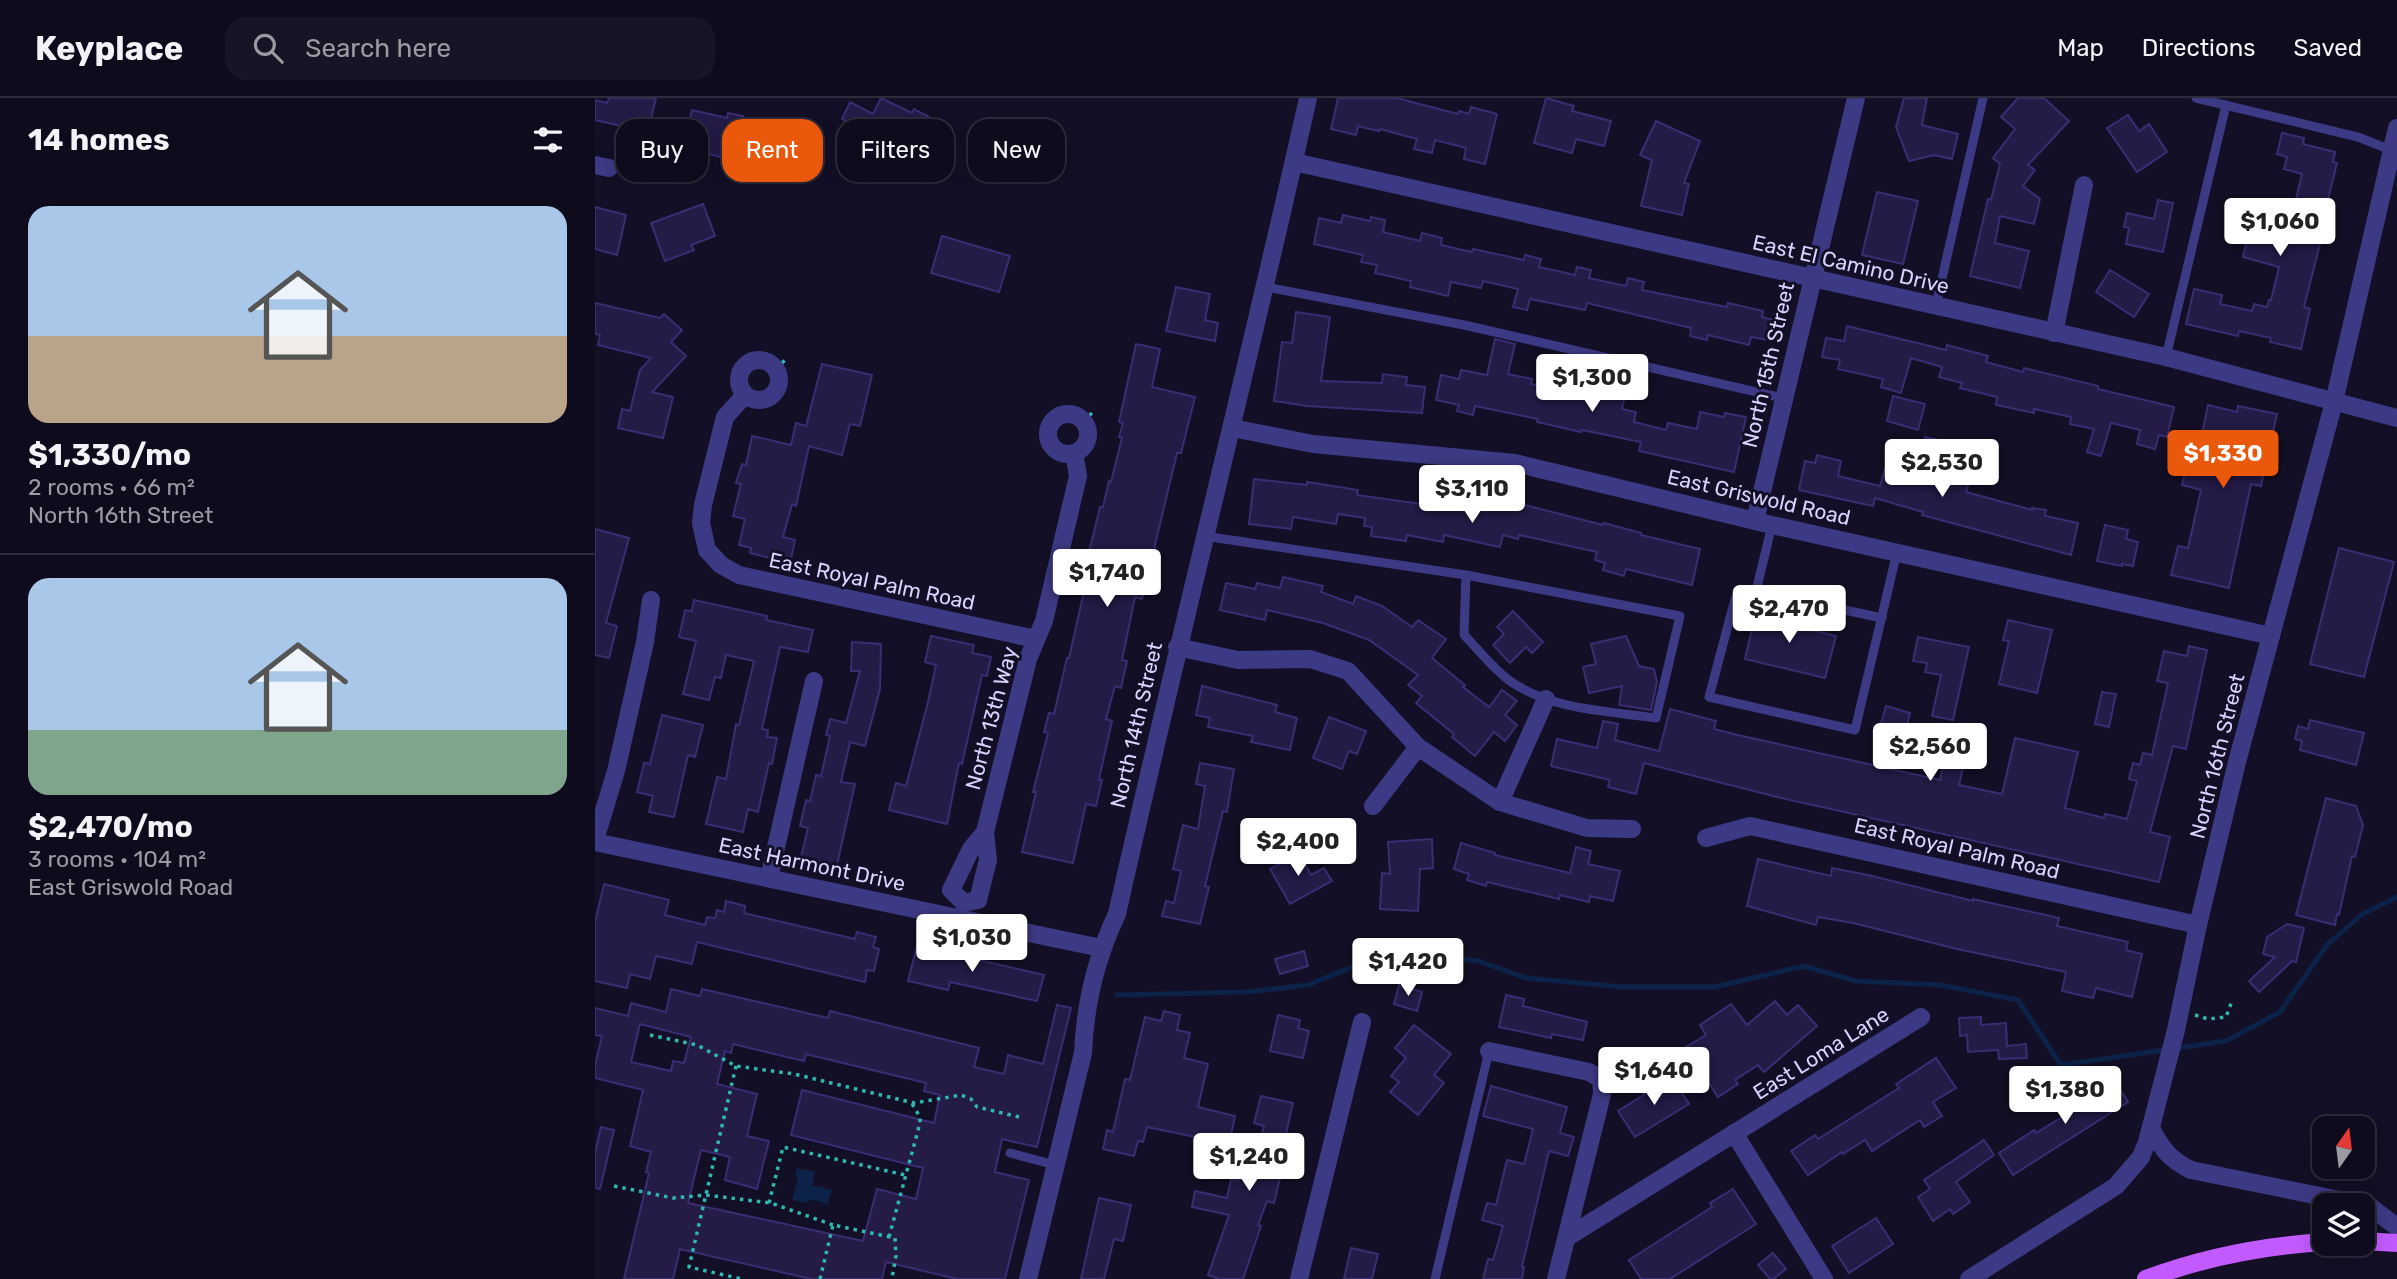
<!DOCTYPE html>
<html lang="en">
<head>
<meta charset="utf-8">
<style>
  body { margin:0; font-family:Rubik,sans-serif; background:#171425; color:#f1f3f6; height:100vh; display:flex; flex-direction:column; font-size:26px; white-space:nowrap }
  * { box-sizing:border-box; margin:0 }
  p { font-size:23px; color:#9b9ba3 }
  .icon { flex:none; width:38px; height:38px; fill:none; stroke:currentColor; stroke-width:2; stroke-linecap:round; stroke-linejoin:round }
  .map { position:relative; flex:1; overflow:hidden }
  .side { display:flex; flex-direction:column; background:#0e0b1c; width:595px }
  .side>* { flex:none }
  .top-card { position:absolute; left:21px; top:21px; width:665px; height:63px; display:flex; gap:14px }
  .needle { width:46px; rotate:14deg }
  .tools { position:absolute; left:1717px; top:1018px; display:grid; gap:14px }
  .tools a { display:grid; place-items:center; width:63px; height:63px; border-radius:14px; background:#0e0b1c; box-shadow:0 4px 18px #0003,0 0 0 2px #2e2b3b; font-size:35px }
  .price { position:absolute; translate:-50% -60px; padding:0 16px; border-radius:7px; background:#fff; color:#222; font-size:23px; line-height:46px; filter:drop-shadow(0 2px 4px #0008) }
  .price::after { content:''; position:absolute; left:50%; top:42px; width:21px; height:16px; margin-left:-10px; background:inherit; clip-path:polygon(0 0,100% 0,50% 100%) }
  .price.selected { background:#ea580c; color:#fff }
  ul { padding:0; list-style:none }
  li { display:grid; align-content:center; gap:14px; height:371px; padding:0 28px }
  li+li { border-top:2px solid #2e2b3b }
  li span { display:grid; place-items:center; height:217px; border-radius:21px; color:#555 }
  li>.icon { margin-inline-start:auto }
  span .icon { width:126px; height:126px; fill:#fffc; stroke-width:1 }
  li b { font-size:30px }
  h2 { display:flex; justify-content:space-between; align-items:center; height:84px; padding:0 28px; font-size:30px }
  .chip { padding:0 24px; border-radius:21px; background:#0e0b1c; box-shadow:0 4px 18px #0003,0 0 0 2px #2e2b3b; font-size:24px; line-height:63px }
  .chip.selected { background:#ea580c; color:#fff }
  header { display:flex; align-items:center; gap:42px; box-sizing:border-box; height:98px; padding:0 35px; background:#0e0b1c; border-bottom:2px solid #2e2b3b }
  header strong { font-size:33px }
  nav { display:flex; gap:38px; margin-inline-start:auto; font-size:24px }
  .search { width:490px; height:63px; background:#171425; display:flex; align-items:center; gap:18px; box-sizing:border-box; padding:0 24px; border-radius:21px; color:#9b9ba3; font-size:26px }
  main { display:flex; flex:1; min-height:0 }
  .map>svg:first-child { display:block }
  .water { fill:#0c2248 }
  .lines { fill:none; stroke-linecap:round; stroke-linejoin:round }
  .stream { stroke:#0c2248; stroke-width:5 }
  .building { fill:#241b47; stroke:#3b2d73; stroke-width:2; fill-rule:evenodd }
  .path { stroke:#2fb8b0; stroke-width:3.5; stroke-dasharray:3.5 5; stroke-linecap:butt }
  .service { stroke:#3d3a85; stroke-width:9 }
  .minor { stroke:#3d3a85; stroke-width:18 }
  .primary { stroke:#c25bff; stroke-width:18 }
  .labels { text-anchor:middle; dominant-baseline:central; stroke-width:6; stroke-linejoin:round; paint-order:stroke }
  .street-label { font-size:21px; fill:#d9d4ff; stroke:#130f26 }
</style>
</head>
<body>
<header>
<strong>Keyplace</strong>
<div class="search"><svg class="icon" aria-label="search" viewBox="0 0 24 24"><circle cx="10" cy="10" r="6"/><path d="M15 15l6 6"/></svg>Search here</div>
<nav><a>Map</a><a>Directions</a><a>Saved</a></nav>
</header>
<main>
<section class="side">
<h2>14 homes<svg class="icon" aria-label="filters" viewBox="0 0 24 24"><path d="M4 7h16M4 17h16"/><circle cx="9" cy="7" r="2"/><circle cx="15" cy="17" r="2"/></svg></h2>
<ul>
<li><span style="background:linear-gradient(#a9c7e8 60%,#b9a48a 0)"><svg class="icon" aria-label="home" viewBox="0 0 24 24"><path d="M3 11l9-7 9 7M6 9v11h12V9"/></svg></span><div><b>$1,330/mo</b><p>2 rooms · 66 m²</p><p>North 16th Street</p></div></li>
<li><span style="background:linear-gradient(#a9c7e8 70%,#7fa58c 0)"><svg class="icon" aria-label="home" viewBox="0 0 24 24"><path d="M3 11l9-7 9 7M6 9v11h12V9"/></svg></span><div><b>$2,470/mo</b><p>3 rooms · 104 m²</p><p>East Griswold Road</p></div></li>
</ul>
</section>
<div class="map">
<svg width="1802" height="1181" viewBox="0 0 1802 1181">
  <rect width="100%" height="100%" fill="#130f26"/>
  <path class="water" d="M202,1070L220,1074L217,1087L237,1092L233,1106L216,1101L212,1105L197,1102L203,1079L200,1077Z"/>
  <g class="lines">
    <path class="stream" d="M522,897L652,894L713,887L801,851L883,863L931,880L1028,889H1120L1209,868L1261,883L1345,887L1423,902L1466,967L1631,943L1685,914L1732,847L1766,817L1802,799"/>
  </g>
  <g class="building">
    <path d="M14,0H61L53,34L0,22V2L12,5Z"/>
    <path d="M286,0L317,15L319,11L334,19L315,56L247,21L255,4L278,16Z"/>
    <path d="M743,0H802L863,16L864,13L874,16L876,9L902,16L890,66L869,61L871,50L840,42L837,55L819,51L822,41L785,31L784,33L763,28L761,37L736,31Z"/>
    <path d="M951,0L979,8L977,13L1016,23L1009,48L981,41L977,55L939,45Z"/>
    <path d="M1309,0H1332L1327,27L1363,36L1357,61L1339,57L1314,63L1301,29Z"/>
    <path d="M1423,0H1449L1474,23L1433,67L1440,72L1428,88L1445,101L1439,126L1405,118L1400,145L1434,153L1425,190L1375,178L1393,101L1396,102L1405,66L1398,60L1420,31L1406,19Z"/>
    <path d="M97,12L132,20L133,15L148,18L138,62L89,50Z"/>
    <path d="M1533,17L1544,33L1554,26L1572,54L1542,74L1512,30Z"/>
    <path d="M1061,23L1105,43L1089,85L1094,86L1087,117L1046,108L1057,62L1045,57Z"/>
    <path d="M1687,35L1709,40L1708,46L1740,54L1738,64L1742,65L1723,142H1726L1709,209L1715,211L1706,251L1675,244L1676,240L1644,233L1643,238L1591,226L1599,191L1627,197L1625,206L1657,213L1659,206L1672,209L1674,202H1676L1684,169L1648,159L1654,132L1697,143L1705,111L1699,110L1707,76L1689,71L1692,59L1682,56Z"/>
    <path d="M1282,94L1323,103L1308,166L1267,157Z"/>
    <path d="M1563,102L1578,105L1568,154L1531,146L1534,130L1529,129L1532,115L1559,121Z"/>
    <path d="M108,106L120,138L96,147L99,152L70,163L56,125Z"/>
    <path d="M0,109L31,117L22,157L0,151Z"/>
    <path d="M748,117L775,123L776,119L790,122L788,134L825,143L827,135L847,140L846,147L877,154L878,151L929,162L930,157L946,161L944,169L980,177L982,169L996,172L994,180L1031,188L1033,180L1049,184L1047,192L1132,209L1133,205L1168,213L1167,219L1178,222L1173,242L1156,239L1154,247L1113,237L1112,242L1095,238L1096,230L992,205L990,212L935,201L932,212L918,209L923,191L888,183L886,190L856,184L853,198L815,189L816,183L780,175L782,167L766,164L768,157L719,146L724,120L746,125Z"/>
    <path d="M347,138L415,158L404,194L336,175Z"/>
    <path d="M1515,172L1554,196L1539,219L1501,194Z"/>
    <path d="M581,189L615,196L610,222L623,225L620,243L571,233Z"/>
    <path d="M0,205L65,220L69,216L87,232L76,244L91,258L57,294L78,299L68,340L23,330L27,311L35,313L45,272L56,260L3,247L5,237L0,236Z"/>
    <path d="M701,214L735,219L726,283L787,285L788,276L812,279L811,287L830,289L827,315L712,308L679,303L687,244L697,245Z"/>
    <path d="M1252,228L1351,252L1352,247L1393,258L1391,264L1428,274L1429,270L1503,288V291L1579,309L1572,339L1564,337L1560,351L1542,346L1545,332L1516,325L1506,358L1492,354L1499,331L1475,326L1476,319L1439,311V315L1401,307L1402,299L1365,290L1367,285L1344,279L1347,269L1316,260L1306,295L1286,289L1288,281L1243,271L1245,262L1227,259L1231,240L1249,243Z"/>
    <path d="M900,241L920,246L913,276L937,281L936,286L1003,301L1005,292L1030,297L1027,311L1041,314L1039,324L1071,332L1073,325L1102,331L1105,314L1129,319L1130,315L1151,319L1139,374L1044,353L1046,344L987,332L986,334L942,324L943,321L880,308L878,317L862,313L864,307L841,302L846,277L864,281L866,272L892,277Z"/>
    <path d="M541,246L565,251L557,289L600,299L586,355H582L547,501L540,499L527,562L532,563L526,590L520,588L511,621L517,623L504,681L507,682L501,708L491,706L478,765L427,754L441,694H438L453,635L449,634L454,615L459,616L472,560H474L497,458L493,457L498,438L505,409H508L514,383L516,384L527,340L524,339L528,325L524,324Z"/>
    <path d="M227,266L277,277L265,328L255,326L247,357L214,348L201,408L197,406L188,439L200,442L195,465L155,455L156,450L144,447L150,421L138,418L146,386L141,385L147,366L151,367L157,338L196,347L201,325L211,328Z"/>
    <path d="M1298,298L1330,306L1323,332L1292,323Z"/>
    <path d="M1613,307L1642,314L1643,308L1682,316L1666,388L1656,386L1634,490L1576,477L1583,448L1593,450L1606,392L1587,387L1594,358L1602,360Z"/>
    <path d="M1330,339L1357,345L1350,374L1375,380L1371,394L1437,412V410L1451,412L1450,418L1483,425L1476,457L1327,417L1328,414L1280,400L1278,408L1204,392L1210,363L1220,365L1222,357L1246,363L1243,378L1285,388L1291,367L1321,375Z"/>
    <path d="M659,381L712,387V384L763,392L762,397L840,408L842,397L885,405L887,396L1008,427L1009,425L1046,435V437L1105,451L1097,487L1031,471L1029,478L1008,472L1010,465L1000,462L1002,454L924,437L923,441L908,437L905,449L849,437L848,444L812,437L811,443L776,438L777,429L769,428L770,420L743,416L741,426L698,419L696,431L654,426Z"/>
    <path d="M1510,427L1533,432L1531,441L1543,444L1538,468L1527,466V468L1502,463Z"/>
    <path d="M0,431L34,440L11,525L22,528L14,560L0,557Z"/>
    <path d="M1744,450L1799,464L1769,579L1715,566Z"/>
    <path d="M688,479L728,488L726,494L758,506L761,498L787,508L817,529L823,522L851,541L837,560L870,587L868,589L894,609L907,592L922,603L910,617L922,627L910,643L899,634L880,658L857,639L859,636L821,605L827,598L813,587L823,577L774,542L728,525L672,512L670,522L625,512L631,485L660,491L662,485L685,490Z"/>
    <path d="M99,502L172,518L171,522L218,532L213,554L185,549L167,631L173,632L172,639L182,640L177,666L174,665L163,714L153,711L148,734L111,726L122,679L131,681L141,626L144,627L159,563L131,557L126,580L120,579L114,602L88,596L101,543L84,539L90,512L97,513Z"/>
    <path d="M1173,510L1195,515L1192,526L1241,538L1230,580L1150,561L1160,518L1170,521Z"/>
    <path d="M918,513L948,544L937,555L931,549L915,565L898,547L909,536L902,529Z"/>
    <path d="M1413,522L1457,532L1442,595L1404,586L1414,543L1408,542Z"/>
    <path d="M336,538L379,547L377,555L396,559L392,578L387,577L367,666L364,665L352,726L294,712L301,685L311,688L333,604L341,567L330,564Z"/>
    <path d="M1031,538L1044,568L1059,571L1062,584L1056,612L1024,607L1027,588L994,595L988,569L1001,566L996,546Z"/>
    <path d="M1323,539L1374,549L1358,622L1337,618L1346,577L1330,574L1332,565L1318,563Z"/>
    <path d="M257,544L286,546L285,591L270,648L255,644L246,684L260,686L242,767L206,759L213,730L205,728L211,702L215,703L221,677L226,678L235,638L231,637L235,621L251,625L265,573H256Z"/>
    <path d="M1594,548L1612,552L1591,651L1578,648L1555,734L1575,739L1564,784L1182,699L1049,665L1041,696L1013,689L1015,682L956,668L962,641L1002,650L1008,623L1023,626L1020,642L1064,653L1075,611L1121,623L1119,631L1143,637L1345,682L1354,640L1374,644L1364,687L1407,696L1420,640L1483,654L1470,710L1509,720L1510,716L1532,721L1542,683L1534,681L1538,665L1545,667L1548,655L1557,657L1573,585L1562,583L1569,553L1592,558Z"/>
    <path d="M607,588L682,607L680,614L702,620L695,652L656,644L658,638L613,629L615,620L601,617Z"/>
    <path d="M1507,594L1521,596L1514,629L1500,626Z"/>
    <path d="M1291,608L1315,615L1310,635L1302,632L1299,643L1282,639Z"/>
    <path d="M67,617L108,627L100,659L93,657L79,719L54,714L58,698L42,694L49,665L55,666Z"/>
    <path d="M734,619L771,633L762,656L754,653L747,671L718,660Z"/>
    <path d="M1715,622L1769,635L1761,667L1705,652L1707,643L1700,641L1703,628L1713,631Z"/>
    <path d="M605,665L639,671L632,714L628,713L610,788L614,789L605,826L567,818L571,803L579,805L586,773L578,771L588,727L603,731L610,688L601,686Z"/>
    <path d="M1731,700L1761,708L1768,727L1760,759L1757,758L1744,817L1742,816L1740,827L1701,817Z"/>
    <path d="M837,741L838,770L825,771L823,813L785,811L787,775L795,776L793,744Z"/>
    <path d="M866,745L900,755V757L975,775L981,749L996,753L993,766L1025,773L1018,803L995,798L994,804L965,797L964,801L892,784L891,788L872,782L874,776L859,771Z"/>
    <path d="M704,755L716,777L729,770L737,783L695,806L675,771Z"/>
    <path d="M1163,761L1236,778L1237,770L1273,777L1378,803V801L1464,820L1462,828L1533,844L1531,852L1547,856L1537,899L1501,890L1498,900L1467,893L1471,874L1362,851L1258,825L1223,819L1221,827L1152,808Z"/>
    <path d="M9,786L74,802L70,817L110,827L112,819L120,820L122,812L129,814L131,803L150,808L149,815L260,841L262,834L281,839L278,849L284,851L279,873L272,872L270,884L102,844L97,866L61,858L55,881L35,876L32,890L0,883V824Z"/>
    <path d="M1692,826L1709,830L1701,864L1697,863L1664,894L1654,883L1680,859L1668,856L1672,839Z"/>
    <path d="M322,848L449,877L442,903L355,884L353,892L313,883Z"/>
    <path d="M709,853L713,868L685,876L680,861Z"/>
    <path d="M804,887L827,894L822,913L799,906Z"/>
    <path d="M76,891L105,898L107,891L233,920L235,913L384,950L379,969L409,976L413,957L448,966L462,907L476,910L442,1049L407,1041L400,1074L434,1082L410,1181H362L291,1164L287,1181H216L85,1151L78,1181H29L54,1075L51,1074L56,1054L35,1048L48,992L0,980V968L7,938L0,937V910L33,918L36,905L71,914ZM45,926L96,939L89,965L78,963L76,973L36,964ZM138,946L209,963L211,956L331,985L329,993L345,997L339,1025L207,992L196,1037L328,1070L321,1101L282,1091L268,1143L93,1105L106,1052L135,1059L130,1082L162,1091L174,1043L152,1038L162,996L122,986L130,953L136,955Z"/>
    <path d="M911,897L929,901L928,908L992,924L988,942L957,936L956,940L904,929Z"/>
    <path d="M1180,903L1192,917L1203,907L1222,928L1169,974L1163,967L1140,982L1143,986L1123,999L1091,949L1111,937L1105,927L1136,906L1152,927Z"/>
    <path d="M569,913L585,917L582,932L595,935L589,960L613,966L603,1009L640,1018L634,1046L552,1029L548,1044L543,1043L539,1058L508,1051L512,1032L518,1034L530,981L535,982L550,919L566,923Z"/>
    <path d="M683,917L705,922L703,930L714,933L708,960L675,953Z"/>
    <path d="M1386,919V927L1411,925L1412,948L1431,946L1432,960L1404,961L1403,952L1373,954L1372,937L1365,938L1364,920Z"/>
    <path d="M819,927L856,956L839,977L849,985L823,1017L795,994L804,984L796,978L811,960L800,950Z"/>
    <path d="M1341,960L1361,990L1338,1004L1347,1018L1329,1029L1325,1022L1277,1053L1270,1042L1248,1056L1247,1054L1213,1077L1196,1053L1220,1037L1223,1041L1304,990L1301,986Z"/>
    <path d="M1517,978L1533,1004L1418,1077L1404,1055L1439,1032L1441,1035L1480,1011L1476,1004Z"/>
    <path d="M1077,979L1094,1006L1040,1039L1023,1013Z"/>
    <path d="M896,988L972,1009L965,1035L979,1039L973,1058L954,1053L927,1169H929L927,1181H888L893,1161L898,1162L908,1128L887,1122L892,1105L901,1107L912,1062L929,1066L938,1031L888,1018Z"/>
    <path d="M666,998L698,1005L684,1067L688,1068L679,1105L672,1103L663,1127L666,1128L648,1181H625L613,1177L634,1117L597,1109L600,1093L632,1100L636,1081L643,1083L648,1059L660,1062L669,1028L659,1025Z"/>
    <path d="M6,1029L19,1032L5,1091L0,1090V1055Z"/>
    <path d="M1389,1042L1399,1057L1361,1084L1375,1104L1358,1116L1355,1111L1338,1123L1323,1099L1335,1091L1329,1082Z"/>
    <path d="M1138,1091L1161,1126L1075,1181H1046L1034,1162L1117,1109L1115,1105Z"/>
    <path d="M504,1100L536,1107L528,1143L519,1141L509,1181H486Z"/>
    <path d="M1281,1120L1298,1146L1254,1175L1237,1148Z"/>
    <path d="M756,1150L783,1156L777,1181H749Z"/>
    <path d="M1178,1155L1191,1171L1178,1181H1175L1163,1167Z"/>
  </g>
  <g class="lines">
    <g class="path">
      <path d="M181,271L193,259"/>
      <path d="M489,324L500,311"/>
      <path d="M1600,917L1613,921L1631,919L1637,903"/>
      <path d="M55,937L102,947L141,968L199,976L319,1005L366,997L376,1001L382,1009L424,1019"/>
      <path d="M141,968L94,1169L147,1181"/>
      <path d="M19,1088L78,1100L111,1097L176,1105L238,1127"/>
      <path d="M174,1105L188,1049L310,1077"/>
      <path d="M294,1139L325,1025V1019L316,1004"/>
      <path d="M225,1181L238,1127L300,1140L301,1158L297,1180"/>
    </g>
    <g class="service">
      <path d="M1601,0L1763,39L1796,52"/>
      <path d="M671,189L869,227L1188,300"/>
      <path d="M1341,207L1388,0"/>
      <path d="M1571,259L1631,7"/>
      <path d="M1177,427L1161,493L1140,501L1114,599L1260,632L1302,454"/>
      <path d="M609,438L871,477L1085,518L1061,620C1013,613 956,612 915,583C898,571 884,552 869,537L871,477"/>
      <path d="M1161,493L1287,520"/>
      <path d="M415,1055L460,1067"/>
      <path d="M840,1181L894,953"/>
    </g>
    <g class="minor">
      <path d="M699,64L1571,259L1802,320"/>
      <path d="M0,67L14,70"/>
      <path d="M1459,235L1489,87"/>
      <circle cx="164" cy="282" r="20"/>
      <path d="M150,297L130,319L108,407L106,425L112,452L126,467L144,477L441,541"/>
      <circle cx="473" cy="336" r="20"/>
      <path d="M637,330L718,346L920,365L1177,427L1676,538"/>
      <path d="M1160,423L1261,0"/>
      <path d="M582,549L643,562L715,561L753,573L823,649L905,704L992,730L1037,731"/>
      <path d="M905,704L951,601"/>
      <path d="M778,708L823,649"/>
      <path d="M1111,740L1155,728L1603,827"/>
      <path d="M0,742L21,673L50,544L56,502"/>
      <path d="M0,744L506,850"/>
      <path d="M174,780L219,583"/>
      <path d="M369,805L383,802L393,762L390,734L433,561L449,523L483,378L479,355"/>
      <path d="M369,805L356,792L376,751L390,734"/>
      <path d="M894,953L994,974L1006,981L1007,996L961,1181"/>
      <path d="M1556,1030C1566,1050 1575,1062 1596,1072L1774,1108L1802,1129"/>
      <path d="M1139,1035L1229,1181"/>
      <path d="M971,1140L1326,919"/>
      <path d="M433,1181L488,955C490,907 501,860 522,816C583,543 652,273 713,0"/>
      <path d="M704,1181L767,924"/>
      <path d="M1374,1181L1521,1088L1546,1059L1552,1044L1581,932L1603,827L1642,664L1739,304L1802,30"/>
    </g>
    <g class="primary">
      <path d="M1768,1143L1802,1145"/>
      <path d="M1551,1181C1609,1159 1667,1148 1729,1144"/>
    </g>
  </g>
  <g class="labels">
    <g class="street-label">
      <text transform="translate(1256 166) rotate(13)">East El Camino Drive</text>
      <text transform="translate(1173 267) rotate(-77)">North 15th Street</text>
      <text transform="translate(1164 399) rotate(13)">East Griswold Road</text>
      <text transform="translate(277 483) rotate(12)">East Royal Palm Road</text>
      <text transform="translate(396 620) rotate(-75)">North 13th Way</text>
      <text transform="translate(541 627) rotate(-77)">North 14th Street</text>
      <text transform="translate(1622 658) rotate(-76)">North 16th Street</text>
      <text transform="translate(1362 750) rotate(13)">East Royal Palm Road</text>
      <text transform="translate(217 766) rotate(12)">East Harmont Drive</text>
      <text transform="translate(1226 955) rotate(-32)">East Loma Lane</text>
    </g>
  </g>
</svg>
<div class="tools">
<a><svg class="needle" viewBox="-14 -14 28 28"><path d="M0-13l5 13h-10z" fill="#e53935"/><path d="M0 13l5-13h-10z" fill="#9b9ba3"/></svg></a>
<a><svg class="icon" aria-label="layers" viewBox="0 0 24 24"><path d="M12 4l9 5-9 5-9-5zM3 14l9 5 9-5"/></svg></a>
</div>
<b class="price" style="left:1685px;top:160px">$1,060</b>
<b class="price" style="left:997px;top:316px">$1,300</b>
<b class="price selected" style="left:1628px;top:392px">$1,330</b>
<b class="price" style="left:1347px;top:401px">$2,530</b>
<b class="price" style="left:877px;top:427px">$3,110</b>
<b class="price" style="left:512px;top:511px">$1,740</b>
<b class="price" style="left:1194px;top:547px">$2,470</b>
<b class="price" style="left:1335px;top:685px">$2,560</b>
<b class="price" style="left:703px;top:780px">$2,400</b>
<b class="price" style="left:377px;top:876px">$1,030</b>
<b class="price" style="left:813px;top:900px">$1,420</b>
<b class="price" style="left:1059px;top:1009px">$1,640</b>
<b class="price" style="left:1470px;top:1028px">$1,380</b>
<b class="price" style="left:654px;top:1095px">$1,240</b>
<div class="top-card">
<a class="chip">Buy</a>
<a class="chip selected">Rent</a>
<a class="chip">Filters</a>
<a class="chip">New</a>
</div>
</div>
</main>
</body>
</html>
